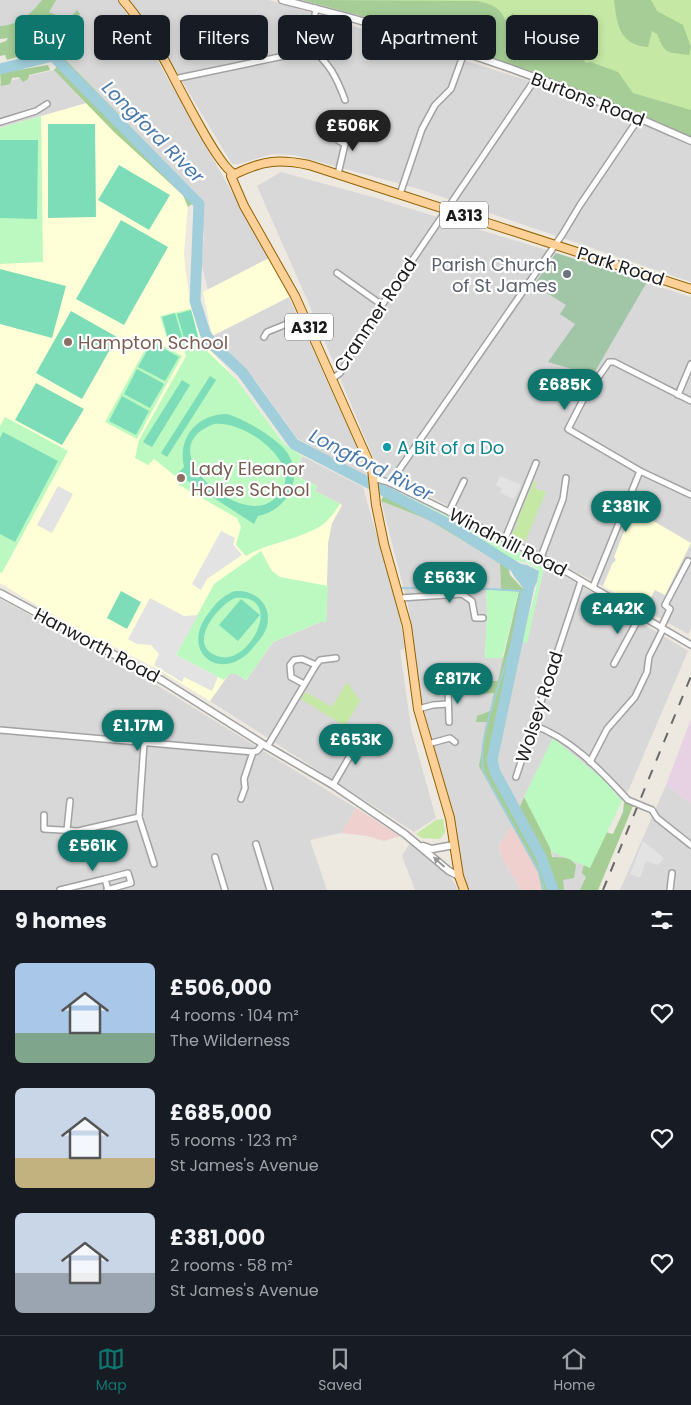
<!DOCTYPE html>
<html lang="en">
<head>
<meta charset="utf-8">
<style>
  body { margin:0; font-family:Poppins,sans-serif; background:#20242c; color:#f1f3f6; height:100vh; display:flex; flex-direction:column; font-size:19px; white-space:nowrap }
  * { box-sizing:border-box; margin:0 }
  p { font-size:16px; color:#9ea1a6 }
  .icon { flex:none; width:28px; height:28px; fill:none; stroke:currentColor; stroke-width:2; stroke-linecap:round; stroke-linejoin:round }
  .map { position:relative; height:890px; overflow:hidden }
  .details { display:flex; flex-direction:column; background:#171b24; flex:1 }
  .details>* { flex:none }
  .hud { position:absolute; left:15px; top:15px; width:661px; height:45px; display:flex; gap:10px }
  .price { position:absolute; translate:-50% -42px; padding:0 11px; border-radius:18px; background:#0f766e; color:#fff; font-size:16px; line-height:32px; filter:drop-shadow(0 1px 2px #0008) }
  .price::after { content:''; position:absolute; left:50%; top:30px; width:15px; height:11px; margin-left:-8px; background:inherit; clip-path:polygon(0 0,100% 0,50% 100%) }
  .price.selected { background:#222; color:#fff }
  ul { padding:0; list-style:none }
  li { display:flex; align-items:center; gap:15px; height:125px; padding:0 15px }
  li span { display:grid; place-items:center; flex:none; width:140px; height:100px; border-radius:8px; color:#555 }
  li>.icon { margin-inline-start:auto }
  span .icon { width:60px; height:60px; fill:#fffc; stroke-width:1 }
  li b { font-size:21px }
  h2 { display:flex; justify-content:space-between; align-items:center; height:60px; padding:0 15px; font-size:21px }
  .chip { padding:0 18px; border-radius:8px; background:#171b24; box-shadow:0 2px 8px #0003; font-size:18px; line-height:45px }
  .chip.selected { background:#0f766e; color:#fff }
  .menu { display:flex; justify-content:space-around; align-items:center; height:70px; border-top:1px solid #363941; background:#171b24; font-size:14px; color:#9ea1a6 }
  .menu a { display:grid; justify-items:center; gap:2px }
  .menu .selected { color:#0f766e }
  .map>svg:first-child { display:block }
  .residential { fill:#d9d8d8 }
  .commercial { fill:#efd0cf }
  .industrial { fill:#e6d2e2 }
  .education { fill:#ffffd7 }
  .grass { fill:#c6e8a5 }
  .forest { fill:#a5cd95 }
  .cemetery { fill:#a1c6a7 }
  .park { fill:#bbf9c0 }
  .pitch { fill:#7dddb8; fill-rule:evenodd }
  .parking { fill:#e3e3e3 }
  .water { fill:#a0cedb }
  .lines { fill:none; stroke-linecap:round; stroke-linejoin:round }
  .stream { stroke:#a0cedb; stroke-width:2 }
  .river { stroke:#a0cedb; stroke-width:11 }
  .minor-casing { stroke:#a2a2a2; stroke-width:8 }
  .tertiary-casing { stroke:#a2a2a2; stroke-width:9 }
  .primary-casing { stroke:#926200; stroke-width:10 }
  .minor { stroke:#fff; stroke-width:5 }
  .tertiary { stroke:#fff; stroke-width:6 }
  .primary { stroke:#fcd097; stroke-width:8 }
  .rail { stroke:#696969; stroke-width:2; stroke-dasharray:10 10; stroke-linecap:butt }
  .minor-bridge-casing { stroke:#a2a2a2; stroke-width:8; stroke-linecap:butt }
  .minor-bridge { stroke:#fff; stroke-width:5 }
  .oneway { fill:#989898 }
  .worship-dot { fill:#6b7280; stroke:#fff; stroke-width:2 }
  .education-dot { fill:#8d6e63; stroke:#fff; stroke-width:2 }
  .culture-dot { fill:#0f9aa8; stroke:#fff; stroke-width:2 }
  .labels { text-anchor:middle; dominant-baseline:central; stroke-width:4.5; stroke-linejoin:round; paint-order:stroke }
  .shield { fill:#fff; stroke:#5f5f5f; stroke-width:1 }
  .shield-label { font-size:16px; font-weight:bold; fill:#1b1b1b }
  .street-label { font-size:18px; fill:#1b1b1b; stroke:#fff }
  .worship-label { font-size:18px; fill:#5b616d; stroke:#fff; text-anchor:end }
  .education-label { font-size:18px; fill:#785e54; stroke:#fff; text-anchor:start }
  .culture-label { font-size:18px; fill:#0d838f; stroke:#fff; text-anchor:start }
  .water-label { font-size:19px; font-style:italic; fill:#4879aa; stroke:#fff }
</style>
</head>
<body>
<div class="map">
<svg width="691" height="890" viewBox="0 0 691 890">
  <rect width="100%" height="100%" fill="#ede9e0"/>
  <g class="residential">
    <path d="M0,0H117L146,40L269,258L208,290L201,262L204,236L200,198L57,51L72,35L46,20L0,33Z"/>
    <path d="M128,0H269L578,96L691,146V282L419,189L294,155L272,154L238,164H232L160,45Z"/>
    <path d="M54,70L86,103L0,128V83Z"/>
    <path d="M281,172L369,196L556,253L691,297V628L688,634L603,586L414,488L381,476L309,304L257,186Z"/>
    <path d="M289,297L363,460L368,481L297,438L256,381L212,336Z"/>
    <path d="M302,456L363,487L399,614L405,648L400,650L411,728L436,818L414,832L210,701L229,674H237L246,680L273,642L320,622H326L328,543L332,523L342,505L315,491L299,477L297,471Z"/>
    <path d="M381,501L429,520L500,563L501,591H486L487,612L485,658H502L522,641L527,642L545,564L688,651L630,787L622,801L603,779L553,738L524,797L512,826L499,846L503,860L521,890H468L461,873L443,786L421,698L408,605Z"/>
    <path d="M0,599L124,665L356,808L341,833L310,840L327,890H0Z"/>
    <path d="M666,785L691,803V890H620Z"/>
    <path d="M410,843L452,879L458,890H415L402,856Z"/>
    <path d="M552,852L593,869L586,890H560Z"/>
  </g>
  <g class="commercial">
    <path d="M356,808L400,836L384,841L367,836L341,833Z"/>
    <path d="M512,826L538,872L542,890H521L503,860L499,846Z"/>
  </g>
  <path class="industrial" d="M691,719V803L666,785Z"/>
  <g class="education">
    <path d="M87,103L185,198L188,204L184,254L186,275L190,299L201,340L236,379L284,444L302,456L297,471L299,477L317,486L315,491L342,505L332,523L328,543L326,622H320L273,642L246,680L237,674H229L210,701L161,671L63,621L0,583V128Z"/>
    <path d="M269,258L289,297L212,336L203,292Z"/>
    <path d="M633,509L691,543L665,595L655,590L644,611L603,586L612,564L616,560L614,557Z"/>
  </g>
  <g class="grass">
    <path d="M323,0H691V130L594,86Z"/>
    <path d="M534,481L537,482L534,488L546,492L525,542L511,535L518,524L516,523Z"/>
    <path d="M347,682L360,701L345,726L301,699L305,692L332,707Z"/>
    <path d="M443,819L445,832L440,839L422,838L416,834L436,820Z"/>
  </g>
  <g class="forest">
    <path d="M42,0H56L49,12L68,20L77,10L80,14L77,19L85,25L71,44L62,47L59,53L200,198L188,207L183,195L114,132L54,70L62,61L51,51L56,49V42L59,35L56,32L49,31L47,27L48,19L39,21L44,32L41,41L37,43L39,55L29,58L26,40L19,41L20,56L7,60L5,55L0,56V43L6,41L8,38L0,39V26C19,25 31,14 42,0Z"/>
    <path d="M302,0L477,1C490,4 500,6 505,20L510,18L513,13L520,26L526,25C530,36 545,44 555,46L560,37L569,38L564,30L566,21L574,16L580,19L590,40L582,58L586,63L591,62L618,72L633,93L691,110V137C566,81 435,34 302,0Z"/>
    <path d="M614,0H651L657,11L683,25L691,47L689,55C669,52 665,56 657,34L652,31L648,47C619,45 617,24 614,0Z"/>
    <path d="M48,65L50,70L29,75L28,79L23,82L19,77L12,78L10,84L1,86L0,73Z"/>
    <path d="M384,495L445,525L507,562L510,575L524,590L528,601L513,653L515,663L508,674L494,738L497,745L492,750L490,769L517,814L524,797L546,823L552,857L569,858L576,865L574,878L563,880L564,890H542L538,872L479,766L487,722H476L477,716L490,711L494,693L481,694L483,681H498L519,591H501L500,563L429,520L381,501Z"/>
    <path d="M624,802L633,806L598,890H580L586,877L582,873L584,864L605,832L613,834L623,812Z"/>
  </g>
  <path class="cemetery" d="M556,253L647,282L593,375L548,362L575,324L560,314L566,305L534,285Z"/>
  <g class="park">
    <path d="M41,116L43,262L0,264V128Z"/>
    <path d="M191,309L199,338L208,352L236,379L284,444L302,456L297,471L301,478L317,486L315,491L340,504C336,510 331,517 326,522C305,539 269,542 246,556L236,545L241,527L237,518L179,485V479L154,459L148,465L135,458L139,440L186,356L182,343L169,345L160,316Z"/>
    <path d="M151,339L182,356L137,439L105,422Z"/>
    <path d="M5,417L68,451L2,573L0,572V426Z"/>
    <path d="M390,488L545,564L527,643L522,641C527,621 538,589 539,570L528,563L512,559L446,521L387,491Z"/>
    <path d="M261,551L272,571L280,577L328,586L326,622H320L273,642L246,680L237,674H229L224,680L176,655L214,584Z"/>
    <path d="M486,590L519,591L502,658H485L487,612Z"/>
    <path d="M553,738L603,779L622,801L590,868L552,852L524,797Z"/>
  </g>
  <g class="pitch">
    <path d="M48,124H95L96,217L48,218Z"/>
    <path d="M0,140H38L37,219L0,218Z"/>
    <path d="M119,165L170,195L149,230L98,200Z"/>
    <path d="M121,220L168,247L124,325L76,299Z"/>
    <path d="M0,269L66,286L52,338L0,324Z"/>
    <path d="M191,310L198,337L185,341L177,314Z"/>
    <path d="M71,311L117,337L82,399L36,373Z"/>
    <path d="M175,313L183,340L169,343L162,317Z"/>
    <path d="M152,342L179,357L165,381L138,367Z"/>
    <path d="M137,369L164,384L150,408L124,394Z"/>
    <path d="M210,376L216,380L167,457L161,453Z"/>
    <path d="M182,380L190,385L152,447L143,442Z"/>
    <path d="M36,383L84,409L62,445L15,420Z"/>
    <path d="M122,396L149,411L136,435L109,421Z"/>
    <path d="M227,414C243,418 276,438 286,451C305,477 288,510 258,516L254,524L177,474L184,467C177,437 198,414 227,414ZM214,424C247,419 316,472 270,502C236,524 148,448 214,424Z"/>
    <path d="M3,432L58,461L15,542L0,534V438Z"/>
    <path d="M121,591L141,602L127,629L107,618Z"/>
    <path d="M235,591C252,590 268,600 268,619C268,632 259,640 252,649C221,685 176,651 211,610C218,601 224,595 235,591ZM235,598C286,594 250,664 221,657C184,649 216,606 235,598Z"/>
    <path d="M241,599L260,615L238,641L219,625Z"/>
  </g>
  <g class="parking">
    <path d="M500,476L521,485L514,499L500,493L502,488L496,485Z"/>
    <path d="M58,486L73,494L52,533L37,525Z"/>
    <path d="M221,531L235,538L233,544L242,555L207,579L201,590L192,584Z"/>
    <path d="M150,598L184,616L198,615L176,655L218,677L212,691L184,677L182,682L154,665L159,654L151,645L137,644L128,639Z"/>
    <path d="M643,841L664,858L658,865L646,861L640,878L630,874Z"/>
  </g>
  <path class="water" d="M508,562L527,565L539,571L537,582L527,601C524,581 513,582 508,562Z"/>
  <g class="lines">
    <path class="stream" d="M401,588L491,589L521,591C518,610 515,630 510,649C502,681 475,741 484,773L539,872L544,890"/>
    <g class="river">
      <path d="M0,69L53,56L199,204L195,301L205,333L212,344L242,372L294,444L446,523L520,570"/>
      <path d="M529,586L492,760L495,772L541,857L553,890"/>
    </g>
    <defs>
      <g id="minor">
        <path d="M310,48C329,62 337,78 345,100"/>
        <path d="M174,79L303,52L310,48L316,8"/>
        <path d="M0,122L36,111L47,104"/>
        <path d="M338,174L345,144L339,141"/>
        <path d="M400,194L422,129L435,105L451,89L464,53"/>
        <path d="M337,273L382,305"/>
        <path d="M264,337L267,332L304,317"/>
        <path d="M332,379L340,373L382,305L536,78"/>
        <path d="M678,395L691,364"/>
        <path d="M691,401L614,362H609L585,396L568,429L640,471L691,495"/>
        <path d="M373,478L388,482L541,557L691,645"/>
        <path d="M390,483L562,235L580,205L639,118"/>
        <path d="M449,512L464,481"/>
        <path d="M505,539L536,463"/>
        <path d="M541,557L563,499L566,478"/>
        <path d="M593,587L640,471"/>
        <path d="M400,598L462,594L472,601L475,618H483"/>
        <path d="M661,628L670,609L665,605L688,561"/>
        <path d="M614,664L640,616"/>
        <path d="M304,684L291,677L290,665L294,660L302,659L316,665"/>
        <path d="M448,688L449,722"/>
        <path d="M418,709L433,705L448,704"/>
        <path d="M533,725C571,738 601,771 628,800"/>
        <path d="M0,730L253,752L257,751L263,744"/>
        <path d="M144,743L139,817L154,864"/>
        <path d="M428,744L450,738L455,742"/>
        <path d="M267,747L316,665L320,660L336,658"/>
        <path d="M590,762L607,729L635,697L647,672L649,657L663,629"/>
        <path d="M516,777L581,581"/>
        <path d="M333,785L361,737"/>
        <path d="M241,799L245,788L244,779L253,752"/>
        <path d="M652,810L657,818L691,845"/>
        <path d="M44,815V829L78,831L139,817"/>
        <path d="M67,830L70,801"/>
        <path d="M256,844L270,890"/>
        <path d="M215,857L225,890"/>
        <path d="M105,879L128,873L131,883L107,890"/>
        <path d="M60,890L105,879L108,890"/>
        <path d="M670,890L672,873"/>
      </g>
      <g id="tertiary">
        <path d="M282,0C422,34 560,82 691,141"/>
        <path d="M0,593L163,681L263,744L333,785L405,834L449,871L459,876"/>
        <path d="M423,846L432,849L454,845"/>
      </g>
      <g id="primary">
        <path d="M123,0C137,16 150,36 161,54C173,74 218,169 235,174"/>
        <path d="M232,173L231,176L244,206L295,296L372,469L376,505L384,544L407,626L418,709L450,818L459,876L464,890"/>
        <path d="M235,174C264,160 279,159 309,165L691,289"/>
      </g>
    </defs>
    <use href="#minor" class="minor-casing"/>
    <use href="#tertiary" class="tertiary-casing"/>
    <use href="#primary" class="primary-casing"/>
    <use href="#minor" class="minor"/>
    <use href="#tertiary" class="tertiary"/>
    <use href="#primary" class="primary"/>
    <path class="rail" d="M603,890L691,676"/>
    <defs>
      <path id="minor-bridge" d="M628,800L652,810"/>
    </defs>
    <use href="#minor-bridge" class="minor-bridge-casing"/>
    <use href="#minor-bridge" class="minor-bridge"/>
  </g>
  <defs><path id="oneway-solid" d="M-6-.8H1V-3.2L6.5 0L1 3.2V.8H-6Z" transform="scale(1.25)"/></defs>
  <use class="oneway" href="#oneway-solid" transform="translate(439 862) rotate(-138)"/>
  <circle class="worship-dot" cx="567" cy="274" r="5"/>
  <g class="education-dot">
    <circle cx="68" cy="342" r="5"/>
    <circle cx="181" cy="478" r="5"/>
  </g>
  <circle class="culture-dot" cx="387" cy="447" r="5"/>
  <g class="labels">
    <g class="shield">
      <rect x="440" y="201.5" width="48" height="27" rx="4"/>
      <rect x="285" y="313.5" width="48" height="27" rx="4"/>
    </g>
    <g class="shield-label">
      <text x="464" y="215">A313</text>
      <text x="309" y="327">A312</text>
    </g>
    <g class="street-label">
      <text transform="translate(588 99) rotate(21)">Burtons Road</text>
      <text transform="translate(621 266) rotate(18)">Park Road</text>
      <text transform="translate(375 315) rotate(-56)">Cranmer Road</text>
      <text transform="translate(508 542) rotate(27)">Windmill Road</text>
      <text transform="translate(97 645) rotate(28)">Hanworth Road</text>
      <text transform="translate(539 707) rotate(-72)">Wolsey Road</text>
    </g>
    <g class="worship-label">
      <text x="557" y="264">Parish Church<tspan x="557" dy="21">of St James</tspan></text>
    </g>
    <g class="education-label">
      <text x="78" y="342">Hampton School</text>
      <text x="191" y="468">Lady Eleanor<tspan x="191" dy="21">Holles School</tspan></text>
    </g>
    <g class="culture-label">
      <text x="397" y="447">A Bit of a Do</text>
    </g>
    <g class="water-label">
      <text transform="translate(153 132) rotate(45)">Longford River</text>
      <text transform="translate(371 465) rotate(27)">Longford River</text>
    </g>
  </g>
</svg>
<b class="price selected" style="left:353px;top:152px">£506K</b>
<b class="price" style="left:565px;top:411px">£685K</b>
<b class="price" style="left:626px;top:533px">£381K</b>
<b class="price" style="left:450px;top:604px">£563K</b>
<b class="price" style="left:618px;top:635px">£442K</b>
<b class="price" style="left:458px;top:705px">£817K</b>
<b class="price" style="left:138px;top:752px">£1.17M</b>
<b class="price" style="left:356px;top:766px">£653K</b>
<b class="price" style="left:93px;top:872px">£561K</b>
<div class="hud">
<a class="chip selected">Buy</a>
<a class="chip">Rent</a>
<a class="chip">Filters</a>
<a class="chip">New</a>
<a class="chip">Apartment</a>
<a class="chip">House</a>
</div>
</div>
<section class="details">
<h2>9 homes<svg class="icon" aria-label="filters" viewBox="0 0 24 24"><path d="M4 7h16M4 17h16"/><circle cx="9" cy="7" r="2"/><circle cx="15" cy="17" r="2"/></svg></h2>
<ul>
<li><span style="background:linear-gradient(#a9c7e8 70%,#7fa58c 0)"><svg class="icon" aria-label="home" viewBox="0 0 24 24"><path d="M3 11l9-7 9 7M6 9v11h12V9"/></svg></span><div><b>£506,000</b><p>4 rooms · 104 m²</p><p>The Wilderness</p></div><svg class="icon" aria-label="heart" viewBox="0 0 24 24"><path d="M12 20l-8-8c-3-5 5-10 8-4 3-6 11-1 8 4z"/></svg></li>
<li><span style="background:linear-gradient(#c9d6e8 70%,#c2b280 0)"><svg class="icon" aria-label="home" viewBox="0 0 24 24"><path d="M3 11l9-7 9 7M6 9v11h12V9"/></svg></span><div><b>£685,000</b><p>5 rooms · 123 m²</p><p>St James's Avenue</p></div><svg class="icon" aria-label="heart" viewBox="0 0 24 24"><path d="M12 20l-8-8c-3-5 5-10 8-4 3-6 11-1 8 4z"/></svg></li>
<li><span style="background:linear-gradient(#c9d6e8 60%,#9aa5b1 0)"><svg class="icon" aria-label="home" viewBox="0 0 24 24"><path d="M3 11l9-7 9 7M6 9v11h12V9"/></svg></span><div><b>£381,000</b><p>2 rooms · 58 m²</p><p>St James's Avenue</p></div><svg class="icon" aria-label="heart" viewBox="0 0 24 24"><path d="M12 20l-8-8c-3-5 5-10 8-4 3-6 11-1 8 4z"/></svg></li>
</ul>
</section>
<nav class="menu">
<a class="selected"><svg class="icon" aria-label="map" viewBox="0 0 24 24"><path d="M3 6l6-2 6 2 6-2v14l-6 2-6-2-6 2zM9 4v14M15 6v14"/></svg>Map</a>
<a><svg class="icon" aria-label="saved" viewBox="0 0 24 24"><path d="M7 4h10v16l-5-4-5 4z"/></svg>Saved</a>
<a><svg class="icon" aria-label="home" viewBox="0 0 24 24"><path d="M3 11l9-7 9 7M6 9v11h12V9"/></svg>Home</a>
</nav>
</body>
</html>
